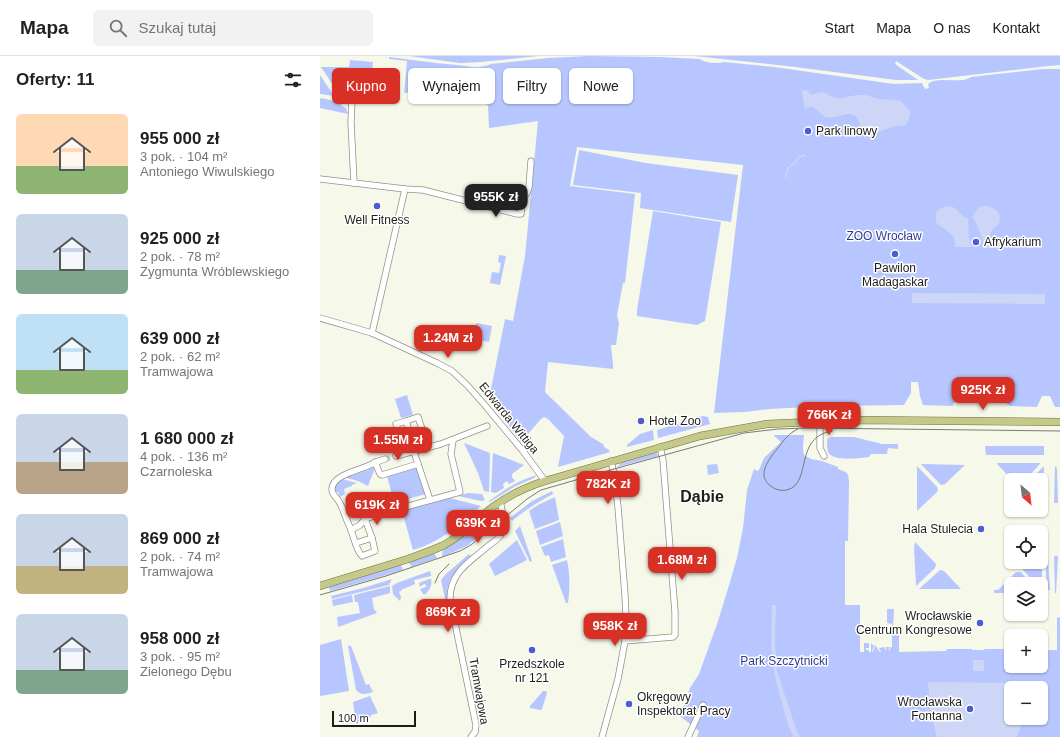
<!DOCTYPE html>
<html lang="pl">
<head>
<meta charset="utf-8">
<style>
  body { margin:0; font-family:Helvetica,sans-serif; background:#f2f2f2; color:#202124; height:100vh; display:flex; flex-direction:column; font-size:15px; white-space:nowrap }
  * { box-sizing:border-box; margin:0 }
  p { font-size:13px; color:#757577 }
  .icon { flex:none; width:22px; height:22px; fill:none; stroke:currentColor; stroke-width:2; stroke-linecap:round; stroke-linejoin:round }
  .map { position:relative; flex:1; overflow:hidden }
  .sheet { display:flex; flex-direction:column; background:#fff; width:320px }
  .sheet>* { flex:none }
  .guide { position:absolute; left:12px; top:12px; width:380px; height:36px; display:flex; gap:8px }
  .needle { width:26px; rotate:152deg }
  .buttons { position:absolute; left:684px; top:417px; display:grid; gap:8px }
  .buttons a { display:grid; place-items:center; width:44px; height:44px; border-radius:6px; background:#fff; box-shadow:0 1px 3px #0004; font-size:20px }
  .scale { position:absolute; left:12px; bottom:10px; width:84px; box-sizing:border-box; padding-left:4px; border:2px solid #1d1d19; border-top:0; font-size:11px; line-height:14px; white-space:nowrap; color:#1d1d19; -webkit-text-stroke:3px #fff; paint-order:stroke }
  .price { position:absolute; translate:-50% -34px; padding:0 9px; border-radius:8px; background:#d93025; color:#fff; font-size:13px; line-height:26px; filter:drop-shadow(0 1px 2px #0008) }
  .price::after { content:''; position:absolute; left:50%; top:24px; width:12px; height:9px; margin-left:-6px; background:inherit; clip-path:polygon(0 0,100% 0,50% 100%) }
  .price.active { background:#222; color:#fff }
  ul { padding:0; list-style:none }
  li { display:flex; align-items:center; gap:12px; height:100px; padding:0 16px }
  li span { display:grid; place-items:center; flex:none; width:112px; height:80px; border-radius:6px; color:#555 }
  li>.icon { margin-inline-start:auto }
  span .icon { width:48px; height:48px; fill:#fffc; stroke-width:1 }
  li b { font-size:17px }
  h2 { display:flex; justify-content:space-between; align-items:center; height:48px; padding:0 16px; font-size:17px }
  .pill { padding:0 14px; border-radius:6px; background:#fff; box-shadow:0 1px 3px #0004; font-size:14px; line-height:36px }
  .pill.active { background:#d93025; color:#fff }
  header { display:flex; align-items:center; gap:24px; box-sizing:border-box; height:56px; padding:0 20px; background:#fff; border-bottom:1px solid #e0e0e0 }
  header strong { font-size:19px }
  nav { display:flex; gap:22px; margin-inline-start:auto; font-size:14px }
  .search { width:280px; height:36px; background:#f2f2f2; display:flex; align-items:center; gap:10px; box-sizing:border-box; padding:0 14px; border-radius:6px; color:#757577; font-size:15px }
  main { display:flex; flex:1; min-height:0 }
  .map>svg:first-child { display:block }
  .green { fill:#b7c6ff; fill-rule:evenodd }
  .water { fill:#cdd6f7 }
  .lines { fill:none; stroke-linecap:round; stroke-linejoin:round }
  .stream { stroke:#cdd6f7; stroke-width:1.5 }
  .minor-tunnel { stroke:#d5d7cb; stroke-width:5.5; stroke-dasharray:5.5 3; stroke-linecap:butt }
  .minor-casing { stroke:#929387; stroke-width:7 }
  .major-casing { stroke:#717430; stroke-width:8 }
  .minor { stroke:#fff; stroke-width:5.5 }
  .major { stroke:#c5c88b; stroke-width:7 }
  .tram { stroke:#7a7b72; stroke-width:1 }
  .poi-dot { fill:#4d5cd1; stroke:#fff; stroke-width:1.5 }
  .labels { text-anchor:middle; dominant-baseline:central; stroke-width:3; stroke-linejoin:round; paint-order:stroke }
  .poi-label { font-size:12px; fill:#1d1d19; stroke:#fff; text-anchor:start }
  .park-label { font-size:12px; fill:#313b93; stroke:#fff }
  .street-label { font-size:12px; fill:#1d1d19; stroke:#fff }
  .district-label { font-size:16px; font-weight:bold; fill:#1d1d19; stroke:#fff }
</style>
</head>
<body>
<header>
<strong>Mapa</strong>
<div class="search"><svg class="icon" aria-label="search" viewBox="0 0 24 24"><circle cx="10" cy="10" r="6"/><path d="M15 15l6 6"/></svg>Szukaj tutaj</div>
<nav><a>Start</a><a>Mapa</a><a>O nas</a><a>Kontakt</a></nav>
</header>
<main>
<section class="sheet">
<h2>Oferty: 11<svg class="icon" aria-label="filters" viewBox="0 0 24 24"><path d="M4 7h16M4 17h16"/><circle cx="9" cy="7" r="2"/><circle cx="15" cy="17" r="2"/></svg></h2>
<ul>
<li><span style="background:linear-gradient(#ffd9b3 65%,#8fb573 0)"><svg class="icon" aria-label="home" viewBox="0 0 24 24"><path d="M3 11l9-7 9 7M6 9v11h12V9"/></svg></span><div><b>955 000 zł</b><p>3 pok. · 104 m²</p><p>Antoniego Wiwulskiego</p></div></li>
<li><span style="background:linear-gradient(#c9d6e8 70%,#7fa58c 0)"><svg class="icon" aria-label="home" viewBox="0 0 24 24"><path d="M3 11l9-7 9 7M6 9v11h12V9"/></svg></span><div><b>925 000 zł</b><p>2 pok. · 78 m²</p><p>Zygmunta Wróblewskiego</p></div></li>
<li><span style="background:linear-gradient(#bfe0f5 70%,#8fb573 0)"><svg class="icon" aria-label="home" viewBox="0 0 24 24"><path d="M3 11l9-7 9 7M6 9v11h12V9"/></svg></span><div><b>639 000 zł</b><p>2 pok. · 62 m²</p><p>Tramwajowa</p></div></li>
<li><span style="background:linear-gradient(#c9d6e8 60%,#b9a48a 0)"><svg class="icon" aria-label="home" viewBox="0 0 24 24"><path d="M3 11l9-7 9 7M6 9v11h12V9"/></svg></span><div><b>1 680 000 zł</b><p>4 pok. · 136 m²</p><p>Czarnoleska</p></div></li>
<li><span style="background:linear-gradient(#c9d6e8 65%,#c2b280 0)"><svg class="icon" aria-label="home" viewBox="0 0 24 24"><path d="M3 11l9-7 9 7M6 9v11h12V9"/></svg></span><div><b>869 000 zł</b><p>2 pok. · 74 m²</p><p>Tramwajowa</p></div></li>
<li><span style="background:linear-gradient(#c9d6e8 70%,#7fa58c 0)"><svg class="icon" aria-label="home" viewBox="0 0 24 24"><path d="M3 11l9-7 9 7M6 9v11h12V9"/></svg></span><div><b>958 000 zł</b><p>3 pok. · 95 m²</p><p>Zielonego Dębu</p></div></li>
</ul>
</section>
<div class="map">
<svg width="740" height="681" viewBox="0 0 740 681">
  <rect width="100%" height="100%" fill="#f6f8ea"/>
  <g class="green">
    <path d="M89,0H218L161,6L140,7Z"/>
    <path d="M269,0L340,1L379,3C386,7 397,8 404,6L454,11L574,28L602,27L605,33L609,32L608,28C619,19 640,29 651,21L723,13H740V351H735L730,340H722L717,351L690,350L689,349L687,348L682,343L678,342H642L639,343L633,348V350L603,349L600,340L598,326H591V337L584,349L506,350L450,353L424,356L394,357L423,109L257,91L250,130L315,138L305,227H303L297,259L299,267L296,289H291L293,308V313L228,306L225,336L271,381L283,388L285,392L288,393L290,396L238,411L244,380L228,363L224,361L221,363L201,386L169,343L185,263L193,265L205,200L218,65L169,72L168,49H167L166,44L98,36L84,37L87,5L69,3V1L116,7L147,10C154,12 165,11 171,8L229,2Z"/>
    <path d="M375,0H740V9L728,10L608,24L604,23L576,5L575,8L598,24H576L475,11Z"/>
    <path d="M30,4L53,6L50,35L26,32V47L24,46L1,11H29Z"/>
    <path d="M0,19L14,40L0,38Z"/>
    <path d="M1,42L20,46L22,50L26,52L28,58L0,52V43Z"/>
    <path d="M259,94L326,107L418,119L411,166L320,152L321,137L253,129Z"/>
    <path d="M333,155L401,166L385,265L377,269L317,260V254Z"/>
    <path d="M179,199L186,200L180,229L170,227L172,216L179,217L181,207L178,206Z"/>
    <path d="M156,267L172,270L169,286L153,283Z"/>
    <path d="M87,339L93,359L81,362L75,343Z"/>
    <path d="M383,360L388,361L390,368L338,382L337,374Z"/>
    <path d="M333,374L334,384L307,391V389L320,378Z"/>
    <path d="M453,379H484L483,392L484,399L491,403L502,405L518,411V413L526,416L528,419L529,425L528,485H525V549H540V596H544V587H549V592H546V594H549V596H551V587L554,590L552,596H553L555,589L560,596H561L559,592L565,591V594H566V591H569V594H570V591H572V568L567,567V553H574L573,572L579,573V596L626,595L627,593H652V594H664L665,593H690L691,594V610H721V594H737V562L740,561V681H377L379,675L360,660L370,632L379,618L397,568L407,536L417,502L423,472L427,434L434,413L437,415L439,414L444,402L461,386ZM691,632H721V662H691Z"/>
    <path d="M511,381H534L562,388H578V393L568,392L567,398H551L549,401C540,402 513,406 508,396C507,392 507,387 507,383Z"/>
    <path d="M144,387L170,397L169,436L164,435L158,417Z"/>
    <path d="M665,390H724V399H666Z"/>
    <path d="M173,397L204,409L192,418V421L195,425L189,428L187,425L183,428L184,432L176,437L171,436Z"/>
    <path d="M335,397L337,398L339,400L297,411L301,407Z"/>
    <path d="M677,407H720V408L705,424H692L678,409Z"/>
    <path d="M397,408L399,417L388,419L387,409Z"/>
    <path d="M601,408L645,409L625,428L622,429L620,428Z"/>
    <path d="M97,410L106,438L62,450L61,446L73,442L67,420L80,416H81Z"/>
    <path d="M597,410L617,431L618,433L617,436L597,455Z"/>
    <path d="M735,410L737,412L738,447H734Z"/>
    <path d="M51,411L55,412L48,430L38,425L23,421L30,418L31,420L48,414L49,412Z"/>
    <path d="M723,411H724L723,454L722,455L721,454V424H710Z"/>
    <path d="M217,419L214,422L194,431L170,446L169,445L172,443C186,432 200,424 217,419Z"/>
    <path d="M22,423L37,427L32,429V430L24,433L25,438L20,441L18,436H15C14,430 17,427 22,423Z"/>
    <path d="M232,435L233,438C218,446 205,454 192,465L190,462L212,445Z"/>
    <path d="M148,437L162,438L165,444L161,445L138,440Z"/>
    <path d="M235,441L239,464L215,473L209,455L218,449Z"/>
    <path d="M130,442L161,450C145,464 130,478 111,487C105,490 99,492 93,494L82,455Z"/>
    <path d="M169,460L173,465L174,469L147,490L122,501L123,493L147,479Z"/>
    <path d="M240,466L243,480L220,489L216,475Z"/>
    <path d="M200,470L212,505L210,506L195,475Z"/>
    <path d="M243,483L246,501L231,506L229,499L225,500L221,491Z"/>
    <path d="M197,484L207,504L175,520L169,508Z"/>
    <path d="M595,486L616,508L615,512L596,530L594,493Z"/>
    <path d="M727,486L730,534H726V487Z"/>
    <path d="M722,491V534L721,528H716L703,514L702,511L706,506H721V492Z"/>
    <path d="M112,498H115L117,502L91,511L89,506Z"/>
    <path d="M149,498L152,501C140,510 128,521 127,537C127,546 131,556 132,565L130,566L121,524L126,518Z"/>
    <path d="M734,500H738L736,537H735Z"/>
    <path d="M247,504C250,518 250,532 248,547H246L232,509Z"/>
    <path d="M81,509L83,514L46,525L10,535L9,531Z"/>
    <path d="M620,514L624,515L641,533H599Z"/>
    <path d="M110,515L111,518V520L94,524L95,528L81,534V535L79,536L81,541L80,545L73,538L72,530L77,527Z"/>
    <path d="M696,516H701L711,528H691V537H674V534H678Z"/>
    <path d="M72,523L69,529L12,543L11,540L43,532Z"/>
    <path d="M109,523H111C113,528 109,536 104,539L103,538L100,533L106,531V529L104,528L100,531L99,527Z"/>
    <path d="M70,530V537L52,542L54,553L57,557L18,571L17,561L40,557L38,546H35L34,539Z"/>
    <path d="M32,539L33,546L13,550L12,544Z"/>
    <path d="M21,583L29,635L0,640V589Z"/>
    <path d="M29,589L30,590H31L46,629L49,628L53,636C46,638 42,640 36,634L28,590Z"/>
    <path d="M223,635H226L227,637L222,653L221,654L210,652V650Z"/>
    <path d="M50,640L58,657L51,659L50,662L36,668L33,646Z"/>
  </g>
  <g class="water">
    <path d="M484,34L488,35L491,39L501,36L505,37L515,42H522L537,39H545L559,43L577,44L581,45L590,55V60L586,69C582,70 579,70 576,70C562,73 558,80 543,76C540,71 539,62 534,59C525,55 516,64 506,61C499,59 493,45 487,53H485L482,38V35Z"/>
    <path d="M629,150L635,152L645,162H648L649,182L652,191H635L634,181L626,174L617,168C614,157 616,152 629,150Z"/>
    <path d="M665,150C674,151 683,157 679,167C678,170 674,171 672,174C668,180 671,186 674,192H664V189L657,169L652,160L655,158V156L659,151Z"/>
    <path d="M592,237L725,238V248L592,247Z"/>
    <path d="M452,549H456L455,589L457,615L476,673L480,681H474L468,669L457,629L454,614L451,588Z"/>
    <rect x="653" y="604" width="11" height="11"/>
    <path d="M608,626L707,627V632H691V662H704L697,681H617L610,655Z"/>
  </g>
  <g class="lines">
    <path class="stream" d="M466,121L468,112L475,107L479,101L485,99"/>
    <path class="minor-tunnel" d="M65,403L76,400"/>
    <defs>
      <g id="minor">
        <path d="M32,44L31,66L34,127"/>
        <path d="M0,123L85,133L103,134L197,158H201L202,144L207,137L209,131L211,105"/>
        <path d="M0,262L52,277L117,307L132,315L147,329L163,347L203,395L225,425"/>
        <path d="M52,277L85,133"/>
        <path d="M500,365V392L504,400"/>
        <path d="M96,395L86,365L98,361L108,391"/>
        <path d="M94,396L110,444"/>
        <path d="M85,397L76,368L86,365"/>
        <path d="M76,400L121,388L167,370"/>
        <path d="M55,406L60,418L62,419L98,408"/>
        <path d="M45,463L52,482"/>
        <path d="M31,474L40,469L45,463L67,456L140,436L131,398L133,384"/>
        <path d="M36,487L52,482L55,495L42,500C36,495 33,477 29,469C25,461 23,451 18,444C16,441 12,438 12,434C11,420 36,415 45,411C52,408 58,405 65,403"/>
        <path d="M305,585L353,581L355,579V556L343,404L340,391"/>
        <path d="M151,681L155,676L156,669L130,543C130,516 150,506 168,490C172,487 177,484 180,480C184,472 183,454 180,446"/>
        <path d="M282,681L298,623L305,585L306,562L305,539L298,451L294,418L291,405"/>
        <path d="M368,681L383,649"/>
      </g>
      <path id="major" d="M0,530C29,521 59,512 88,503C99,499 111,495 122,490C142,480 156,464 173,451C189,439 206,431 225,425L380,380L447,368L537,364L740,366"/>
    </defs>
    <use href="#minor" class="minor-casing"/>
    <use href="#major" class="major-casing"/>
    <use href="#minor" class="minor"/>
    <use href="#major" class="major"/>
    <g class="tram">
      <path d="M478,373C469,377 464,384 458,392C449,403 435,420 452,431C456,434 462,435 467,434C493,427 473,381 512,375"/>
      <path d="M115,527L119,518L129,508"/>
      <path d="M0,539L66,520L140,495L151,489L207,443L221,434L294,413L424,377L458,373L488,372L740,375"/>
    </g>
  </g>
  <g class="poi-dot">
    <circle cx="488" cy="75" r="4"/>
    <circle cx="57" cy="150" r="4"/>
    <circle cx="656" cy="186" r="4"/>
    <circle cx="575" cy="198" r="4"/>
    <circle cx="321" cy="365" r="4"/>
    <circle cx="661" cy="473" r="4"/>
    <circle cx="660" cy="567" r="4"/>
    <circle cx="212" cy="594" r="4"/>
    <circle cx="309" cy="648" r="4"/>
    <circle cx="650" cy="653" r="4"/>
  </g>
  <g class="labels">
    <g class="poi-label">
      <text x="496" y="75">Park linowy</text>
      <text x="57" y="164" text-anchor="middle">Well Fitness</text>
      <text x="664" y="186">Afrykarium</text>
      <text x="575" y="212" text-anchor="middle">Pawilon<tspan x="575" dy="14">Madagaskar</tspan></text>
      <text x="329" y="365">Hotel Zoo</text>
      <text x="653" y="473" text-anchor="end">Hala Stulecia</text>
      <text x="652" y="560" text-anchor="end">Wrocławskie<tspan x="652" dy="14">Centrum Kongresowe</tspan></text>
      <text x="212" y="608" text-anchor="middle">Przedszkole<tspan x="212" dy="14">nr 121</tspan></text>
      <text x="317" y="641">Okręgowy<tspan x="317" dy="14">Inspektorat Pracy</tspan></text>
      <text x="642" y="646" text-anchor="end">Wrocławska<tspan x="642" dy="14">Fontanna</tspan></text>
    </g>
    <g class="park-label">
      <text x="564" y="180">ZOO Wrocław</text>
      <text x="464" y="605">Park Szczytnicki</text>
    </g>
    <g class="street-label">
      <text transform="translate(189 362) rotate(51)">Edwarda Wittiga</text>
      <text transform="translate(159 635) rotate(80)">Tramwajowa</text>
    </g>
    <g class="district-label">
      <text x="382" y="440">Dąbie</text>
    </g>
  </g>
</svg>
<div class="buttons">
<a><svg class="needle" viewBox="-14 -14 28 28"><path d="M0-13l5 13h-10z" fill="#e53935"/><path d="M0 13l5-13h-10z" fill="#757577"/></svg></a>
<a><svg class="icon" aria-label="locate" viewBox="0 0 24 24"><circle cx="12" cy="12" r="6"/><path d="M12 2v4M12 18v4M2 12h4M18 12h4"/></svg></a>
<a><svg class="icon" aria-label="layers" viewBox="0 0 24 24"><path d="M12 4l9 5-9 5-9-5zM3 14l9 5 9-5"/></svg></a>
<a>+</a>
<a>−</a>
</div>
<div class="scale">100 m</div>
<b class="price active" style="left:176px;top:162px">955K zł</b>
<b class="price" style="left:128px;top:303px">1.24M zł</b>
<b class="price" style="left:663px;top:355px">925K zł</b>
<b class="price" style="left:509px;top:380px">766K zł</b>
<b class="price" style="left:78px;top:405px">1.55M zł</b>
<b class="price" style="left:288px;top:449px">782K zł</b>
<b class="price" style="left:57px;top:470px">619K zł</b>
<b class="price" style="left:158px;top:488px">639K zł</b>
<b class="price" style="left:362px;top:525px">1.68M zł</b>
<b class="price" style="left:128px;top:577px">869K zł</b>
<b class="price" style="left:295px;top:591px">958K zł</b>
<div class="guide">
<a class="pill active">Kupno</a>
<a class="pill">Wynajem</a>
<a class="pill">Filtry</a>
<a class="pill">Nowe</a>
</div>
</div>
</main>
</body>
</html>
